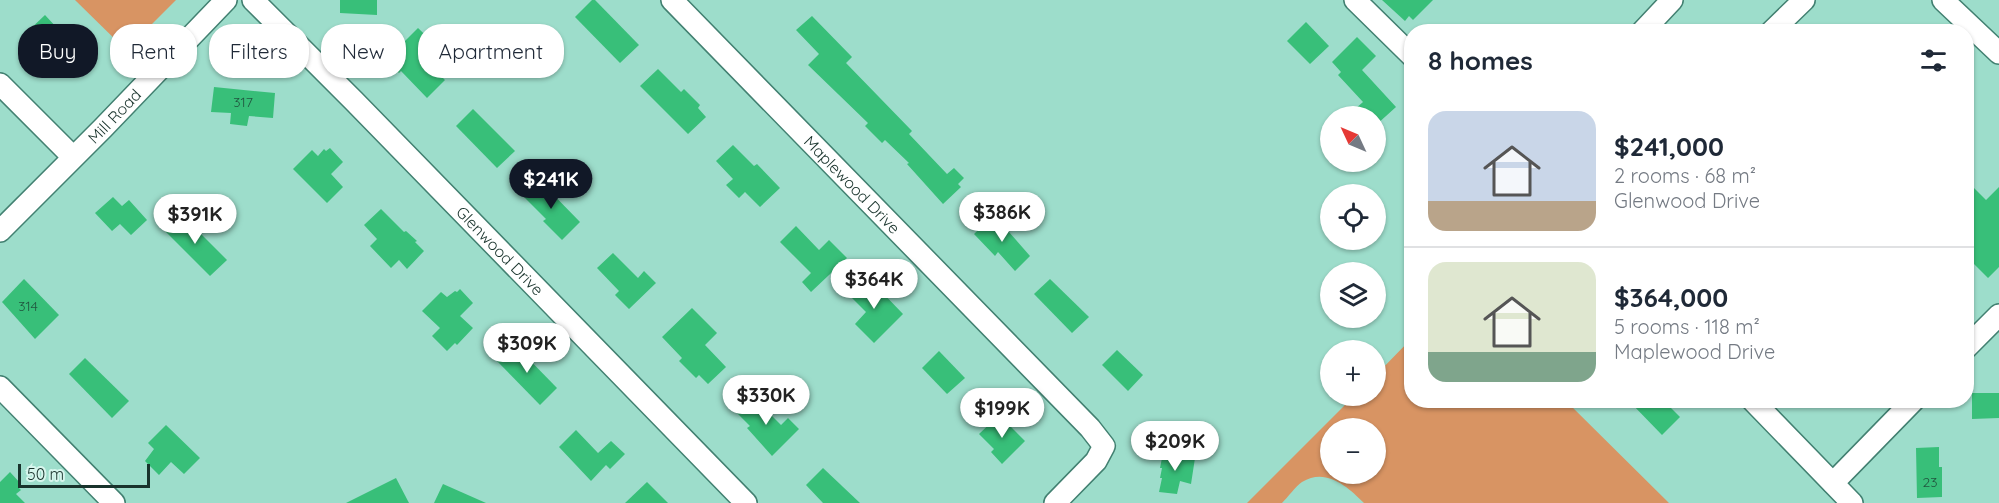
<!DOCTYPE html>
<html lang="en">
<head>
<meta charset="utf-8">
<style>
  body { margin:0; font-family:Quicksand,sans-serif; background:#f6f6f7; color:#1f2937; height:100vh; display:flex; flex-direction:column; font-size:22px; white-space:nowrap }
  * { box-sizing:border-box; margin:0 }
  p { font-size:20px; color:#747a83 }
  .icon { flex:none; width:33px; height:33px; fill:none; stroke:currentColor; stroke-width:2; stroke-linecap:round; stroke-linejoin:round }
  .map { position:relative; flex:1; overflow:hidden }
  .panel { position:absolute; left:1404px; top:24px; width:570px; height:384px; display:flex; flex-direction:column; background:#fff; border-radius:24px; box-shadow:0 2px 4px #0004 }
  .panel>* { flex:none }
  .top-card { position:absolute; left:18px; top:24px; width:570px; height:54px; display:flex; gap:12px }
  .needle { width:39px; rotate:314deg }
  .controls { position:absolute; left:1320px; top:106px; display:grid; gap:12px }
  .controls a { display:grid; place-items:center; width:66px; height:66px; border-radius:50%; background:#fff; box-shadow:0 2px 4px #0004; font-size:30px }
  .scale { position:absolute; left:18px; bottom:15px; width:132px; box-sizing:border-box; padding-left:6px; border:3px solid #19332c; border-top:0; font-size:16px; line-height:21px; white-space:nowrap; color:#19332c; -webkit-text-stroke:4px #d7f6ed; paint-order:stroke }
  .price { position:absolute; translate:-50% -51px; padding:0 14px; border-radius:21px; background:#fff; color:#222; font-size:20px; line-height:39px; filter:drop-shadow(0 2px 3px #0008) }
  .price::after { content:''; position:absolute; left:50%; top:36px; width:18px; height:14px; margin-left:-9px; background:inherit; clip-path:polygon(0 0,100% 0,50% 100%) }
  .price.current { background:#111827; color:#fff }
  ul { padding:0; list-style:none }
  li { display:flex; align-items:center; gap:18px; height:150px; padding:0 24px }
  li+li { border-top:2px solid #e0e1e3 }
  li span { display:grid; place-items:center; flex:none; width:168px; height:120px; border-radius:18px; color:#555 }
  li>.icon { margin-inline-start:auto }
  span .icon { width:72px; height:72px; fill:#fffc; stroke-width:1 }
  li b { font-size:26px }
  h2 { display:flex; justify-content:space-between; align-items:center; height:72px; padding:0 24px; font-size:26px }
  .tag { padding:0 21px; border-radius:24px; background:#fff; box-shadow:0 2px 4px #0004; font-size:21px; line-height:54px }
  .tag.current { background:#111827; color:#fff }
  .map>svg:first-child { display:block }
  .green { fill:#d89463; fill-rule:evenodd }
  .building { fill:#38bf79 }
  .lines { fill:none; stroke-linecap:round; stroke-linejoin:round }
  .minor-casing { stroke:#428071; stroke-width:24 }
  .minor { stroke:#fff; stroke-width:21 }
  .labels { text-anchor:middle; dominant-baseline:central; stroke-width:6; stroke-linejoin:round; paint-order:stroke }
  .number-label { font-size:14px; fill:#21563f }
  .street-label { font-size:16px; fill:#19332c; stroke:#d7f6ed }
</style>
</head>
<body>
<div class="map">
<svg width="1999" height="503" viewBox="0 0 1999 503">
  <rect width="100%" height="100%" fill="#9dddcb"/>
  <g class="green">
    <path d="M75,0H176L126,50Z"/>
    <path d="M1411,339L1412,400L1566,401L1669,503H1364C1348,487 1326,467 1302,482C1295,487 1288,497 1282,503H1247L1354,396H1376V375ZM1330,429H1376V474H1330Z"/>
  </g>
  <g class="building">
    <path d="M340,0H377V15L340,13Z"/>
    <path d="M592,0H595L639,45L620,63L575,17Z"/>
    <path d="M1382,0H1433L1413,20L1409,16L1405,21Z"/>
    <path d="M45,15L82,55L58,77L44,61L48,58L25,34Z"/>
    <path d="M812,16L852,57L846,63L912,131L909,134L947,174L954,168L964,178L958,184L961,187L943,204L907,164L909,163L885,140L882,143L865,126L868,123L808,65L819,54L796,30Z"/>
    <path d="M1306,22L1329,46L1310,64L1287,41Z"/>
    <path d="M418,28L446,55L433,68L445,80L427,98L401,71L399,73L386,60Z"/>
    <path d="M1357,37L1376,56L1362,70L1396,107L1376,125V117H1346L1363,102L1338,75L1341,72L1332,62Z"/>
    <path d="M658,69L681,92L684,89L700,105L698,108L706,117L688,134L640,86Z"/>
    <path d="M214,87L275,93L273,118L249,116L247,126L230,124L231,113L211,112Z"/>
    <path d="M473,109L515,151L497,168L456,126Z"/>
    <path d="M733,145L754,166L757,164L780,188L760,207L745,192L739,198L726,185L733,179L716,161Z"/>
    <path d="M330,148L343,162L331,174L343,187L327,203L293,169L312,150L318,156L324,149L326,151Z"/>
    <path d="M538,179L580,222L562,240L543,221L546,219L522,195Z"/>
    <path d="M1966,180L1986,200L1999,187V267L1988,278L1966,256Z"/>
    <path d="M113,197L122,206L129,200L147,220L131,235L120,224L112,231L95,213Z"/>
    <path d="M381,209L404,232L406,231L417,241L415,242L424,251L407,269L399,260L391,268L370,246L377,239L364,225Z"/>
    <path d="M181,214L227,260L210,276L164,230Z"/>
    <path d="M994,215L1030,256L1015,271L998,252L995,256L974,234Z"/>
    <path d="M796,226L819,250L829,240L847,258L811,292L802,282L811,273L780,242Z"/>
    <path d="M613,253L638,278L644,271L656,283L629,309L615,295L619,291L597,268Z"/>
    <path d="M864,278L876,290L878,288L903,314L874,343L855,324L866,312L848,294Z"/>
    <path d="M24,279L59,315L35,339L2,302Z"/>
    <path d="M1050,279L1089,317L1072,333L1034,294Z"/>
    <path d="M460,289L473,303L460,316L473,328L457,345L455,343L447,351L432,336L440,328L422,311L441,292L447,297L455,291L457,292Z"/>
    <path d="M692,308L717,333L705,345L726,367L708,384L699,375L696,378L679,361L682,358L662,337Z"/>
    <path d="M514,344L557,388L540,405L497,361Z"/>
    <path d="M1117,350L1143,375L1128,391L1102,365Z"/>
    <path d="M939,351L965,378L947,394L922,368Z"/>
    <path d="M85,358L129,401L112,418L69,374Z"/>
    <path d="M1972,393H1999V418L1972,419Z"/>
    <path d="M751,395L781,425L788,418L799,429L772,456L747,428L750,426L735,411Z"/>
    <path d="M1628,400H1663L1680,417L1662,435Z"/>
    <path d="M999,415L1025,441L1002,464L991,452L994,449L979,434Z"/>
    <path d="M166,425L200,458L184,474L171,462L159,475L145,461L154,449L148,443Z"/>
    <path d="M576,430L598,453L611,441L625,454L610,469L606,465L591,481L559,447Z"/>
    <path d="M1939,447V467H1942V497L1917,498L1916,448Z"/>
    <path d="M1163,453L1195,458L1191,484L1180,481L1177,494L1159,492L1162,478H1160L1162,468H1160Z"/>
    <path d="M823,468L860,503H823L806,485Z"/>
    <path d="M10,472L21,484L18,487L21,490L16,494L25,503H0V482Z"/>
    <path d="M396,478L409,503H346Z"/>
    <path d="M647,482L668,503H625Z"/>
    <path d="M443,484L486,503H434Z"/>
  </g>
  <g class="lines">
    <defs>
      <g id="minor">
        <path id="s1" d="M253,0L354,101L746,503"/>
        <path id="s2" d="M672,0L1090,428L1104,446L1096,461L1055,503"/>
        <path d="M1355,0L1412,56"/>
        <path d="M1943,0L1999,53"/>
        <path d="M1642,32L1672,0"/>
        <path d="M1771,32L1804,0"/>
        <path d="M0,84L73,157"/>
        <path id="s3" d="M0,231L103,128L226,0"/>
        <path d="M1966,348L1999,315"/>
        <path d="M0,387L114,503"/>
        <path d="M1752,400L1852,503"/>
        <path d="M1833,483L1914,400"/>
      </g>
    </defs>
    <use href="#minor" class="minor-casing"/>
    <use href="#minor" class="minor"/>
  </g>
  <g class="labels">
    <g class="number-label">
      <text x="243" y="102">317</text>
      <text x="28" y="306">314</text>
      <text x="1930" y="482">23</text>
    </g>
    <g class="street-label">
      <text stroke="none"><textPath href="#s3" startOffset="162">Mill Road</textPath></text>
      <text stroke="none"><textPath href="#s2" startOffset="258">Maplewood Drive</textPath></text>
      <text stroke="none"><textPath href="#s1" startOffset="352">Glenwood Drive</textPath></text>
    </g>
  </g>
</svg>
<div class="controls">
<a><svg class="needle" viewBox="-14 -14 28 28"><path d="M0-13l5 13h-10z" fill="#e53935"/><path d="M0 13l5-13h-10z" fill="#747a83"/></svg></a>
<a><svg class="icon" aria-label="locate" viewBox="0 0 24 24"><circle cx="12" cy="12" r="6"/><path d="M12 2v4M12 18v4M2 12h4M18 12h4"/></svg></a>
<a><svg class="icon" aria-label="layers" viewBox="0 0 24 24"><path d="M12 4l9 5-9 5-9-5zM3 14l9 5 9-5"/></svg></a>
<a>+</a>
<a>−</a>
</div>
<div class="scale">50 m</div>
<b class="price current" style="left:551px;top:210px">$241K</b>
<b class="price" style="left:1002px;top:243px">$386K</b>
<b class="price" style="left:195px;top:245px">$391K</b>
<b class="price" style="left:874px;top:310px">$364K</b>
<b class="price" style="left:527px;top:374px">$309K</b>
<b class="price" style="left:766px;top:426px">$330K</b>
<b class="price" style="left:1002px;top:439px">$199K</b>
<b class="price" style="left:1175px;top:472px">$209K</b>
<div class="top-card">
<a class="tag current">Buy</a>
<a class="tag">Rent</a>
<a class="tag">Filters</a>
<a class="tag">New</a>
<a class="tag">Apartment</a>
</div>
<section class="panel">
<h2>8 homes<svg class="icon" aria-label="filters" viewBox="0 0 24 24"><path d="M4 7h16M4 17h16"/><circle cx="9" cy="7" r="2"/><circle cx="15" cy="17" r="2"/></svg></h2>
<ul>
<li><span style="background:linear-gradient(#c9d6e8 75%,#b9a48a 0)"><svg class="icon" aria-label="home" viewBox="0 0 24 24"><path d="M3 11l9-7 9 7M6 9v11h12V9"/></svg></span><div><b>$241,000</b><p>2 rooms · 68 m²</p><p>Glenwood Drive</p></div></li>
<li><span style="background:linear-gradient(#dfe7d0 75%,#7fa58c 0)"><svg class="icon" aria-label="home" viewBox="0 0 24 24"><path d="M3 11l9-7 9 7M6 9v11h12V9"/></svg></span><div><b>$364,000</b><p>5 rooms · 118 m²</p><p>Maplewood Drive</p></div></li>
</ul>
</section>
</div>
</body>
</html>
